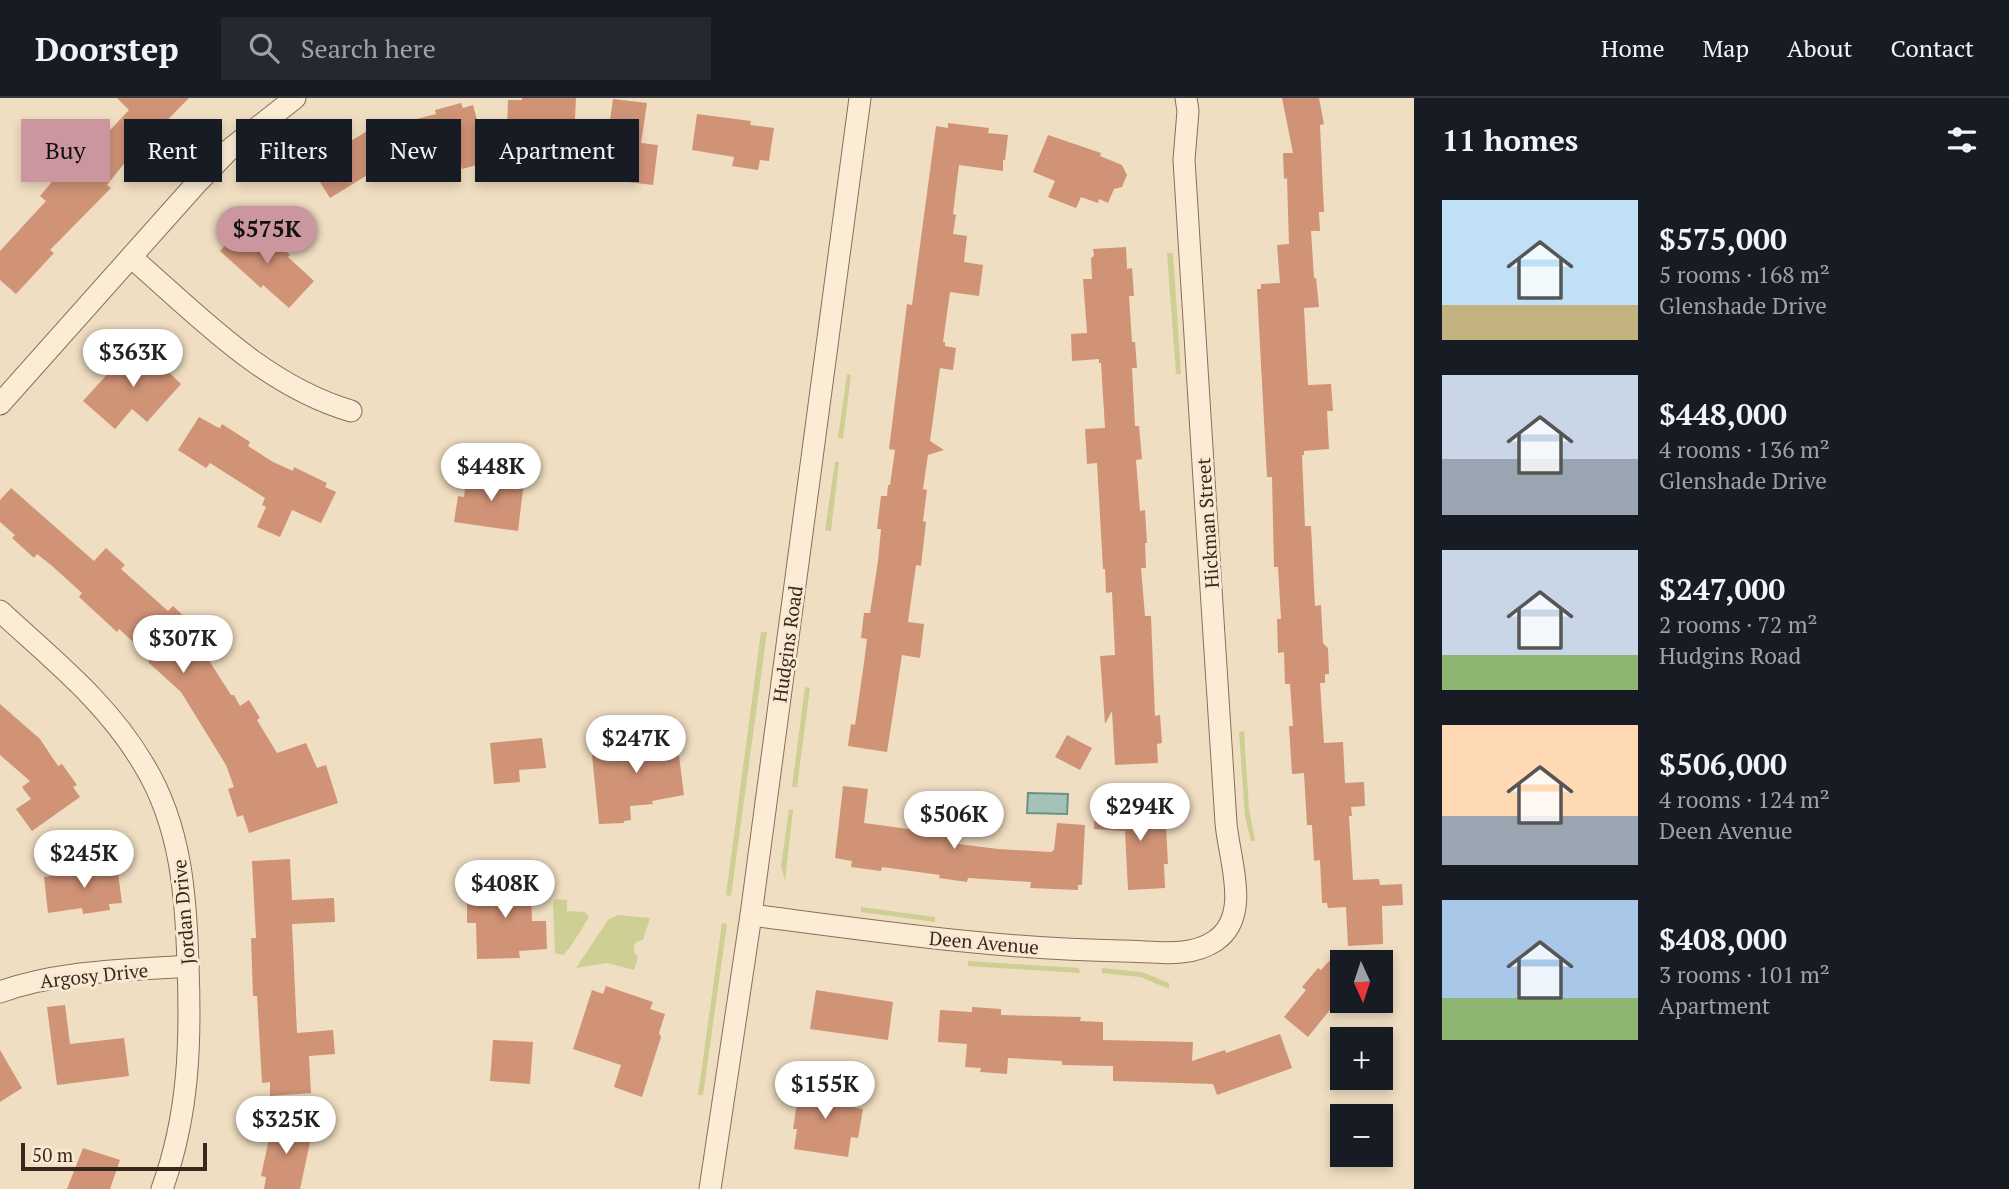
<!DOCTYPE html>
<html lang="en">
<head>
<meta charset="utf-8">
<style>
  body { margin:0; font-family:"PT Serif",serif; background:#242831; color:#f1f3f6; height:100vh; display:flex; flex-direction:column; font-size:26px; white-space:nowrap }
  * { box-sizing:border-box; margin:0 }
  p { font-size:23px; color:#9ea1a6 }
  .icon { flex:none; width:38px; height:38px; fill:none; stroke:currentColor; stroke-width:2; stroke-linecap:round; stroke-linejoin:round }
  .map { position:relative; flex:1; overflow:hidden }
  .drawer { display:flex; flex-direction:column; background:#171b24; width:595px }
  .drawer>* { flex:none }
  .top-card { position:absolute; left:21px; top:21px; width:665px; height:63px; display:flex; gap:14px }
  .needle { width:46px; rotate:177deg }
  .controls { position:absolute; left:1330px; top:852px; display:grid; gap:14px }
  .controls a { display:grid; place-items:center; width:63px; height:63px; border-radius:0px; background:#171b24; box-shadow:0 4px 10px #0003; font-size:35px }
  .scale { position:absolute; left:21px; bottom:18px; width:186px; box-sizing:border-box; padding-left:7px; border:4px solid #3a281d; border-top:0; font-size:19px; line-height:24px; white-space:nowrap; color:#3a281d; -webkit-text-stroke:5px #f7e9d2; paint-order:stroke }
  .price { position:absolute; translate:-50% -60px; padding:0 16px; border-radius:24px; background:#fff; color:#222; font-size:23px; line-height:46px; filter:drop-shadow(0 2px 4px #0008) }
  .price::after { content:''; position:absolute; left:50%; top:42px; width:21px; height:16px; margin-left:-10px; background:inherit; clip-path:polygon(0 0,100% 0,50% 100%) }
  .price.on { background:#cb969d; color:#111 }
  ul { padding:0; list-style:none }
  li { display:flex; align-items:center; gap:21px; height:175px; padding:0 28px }
  li span { display:grid; place-items:center; flex:none; width:196px; height:140px; border-radius:0px; color:#555 }
  li>.icon { margin-inline-start:auto }
  span .icon { width:84px; height:84px; fill:#fffc; stroke-width:1 }
  li b { font-size:30px }
  h2 { display:flex; justify-content:space-between; align-items:center; height:84px; padding:0 28px; font-size:30px }
  .chip { padding:0 24px; border-radius:0px; background:#171b24; box-shadow:0 4px 10px #0003; font-size:24px; line-height:63px }
  .chip.on { background:#cb969d; color:#111 }
  header { display:flex; align-items:center; gap:42px; box-sizing:border-box; height:98px; padding:0 35px; background:#171b24; border-bottom:2px solid #363941 }
  header strong { font-size:33px }
  nav { display:flex; gap:38px; margin-inline-start:auto; font-size:24px }
  .search { width:490px; height:63px; background:#242831; display:flex; align-items:center; gap:18px; box-sizing:border-box; padding:0 24px; border-radius:0px; color:#9ea1a6; font-size:26px }
  main { display:flex; flex:1; min-height:0 }
  .map>svg:first-child { display:block }
  .green { fill:#cdcf95 }
  .water { fill:#a4c2b7; stroke:#6b9184; stroke-width:2 }
  .building { fill:#d09376 }
  .lines { fill:none; stroke-linecap:round; stroke-linejoin:round }
  .minor-casing { stroke:#8b6f58; stroke-width:23 }
  .minor { stroke:#faecd5; stroke-width:21 }
  .labels { text-anchor:middle; dominant-baseline:central; stroke-width:6; stroke-linejoin:round; paint-order:stroke }
  .street-label { font-size:19px; fill:#3a281d; stroke:#f7e9d2 }
</style>
</head>
<body>
<header>
<strong>Doorstep</strong>
<div class="search"><svg class="icon" aria-label="search" viewBox="0 0 24 24"><circle cx="10" cy="10" r="6"/><path d="M15 15l6 6"/></svg>Search here</div>
<nav><a>Home</a><a>Map</a><a>About</a><a>Contact</a></nav>
</header>
<main>
<div class="map">
<svg width="1414" height="1091" viewBox="0 0 1414 1091">
  <rect width="100%" height="100%" fill="#f0dec2"/>
  <g class="green">
    <path d="M1167,155H1173L1181,276H1176Z"/>
    <path d="M847,276L851,277L843,341L838,340Z"/>
    <path d="M835,364H839L831,433L825,432Z"/>
    <path d="M761,534H767L731,798L726,797Z"/>
    <path d="M805,589L810,590L797,689H792Z"/>
    <path d="M1244,633L1249,711L1255,743H1251L1245,719L1239,634Z"/>
    <path d="M789,711L793,712L785,783L781,768Z"/>
    <path d="M556,801L567,802V813L585,814L589,819L571,848L563,857L555,855L553,805Z"/>
    <path d="M861,809L935,819V824L861,814Z"/>
    <path d="M618,817L650,820L643,842L636,844C633,849 633,855 638,859L634,872L607,865L576,870L608,822Z"/>
    <path d="M722,825L727,826L703,997H698Z"/>
    <path d="M968,863L1079,870L1080,875L968,868Z"/>
    <path d="M1102,870L1142,874L1169,885V891L1140,879L1102,875Z"/>
  </g>
  <path class="water" d="M1028,695L1068,696L1067,716L1027,715Z"/>
  <g class="building">
    <path d="M117,0H189L123,67L107,87L111,90L50,152L54,155L16,196L0,182V153L46,103L40,98L56,79L61,84L129,12Z"/>
    <path d="M522,0H576L574,40L553,39L552,65L506,64L508,2H522Z"/>
    <path d="M1282,0H1319L1324,26L1320,27L1324,114H1319L1320,133H1311L1314,180H1316L1319,209L1304,210L1308,287L1331,286L1333,313H1327L1329,351L1304,353V357H1302L1305,428H1311L1315,508L1321,507L1323,545L1328,550L1329,576H1325V585H1320L1324,645L1343,644L1345,685L1364,684L1365,708L1351,709L1352,718H1349L1353,782L1379,781L1380,787L1402,786L1403,807L1382,808L1383,846L1348,848L1346,809L1328,810L1327,805H1322L1320,762L1314,763L1312,727H1307L1304,675L1292,676L1289,628H1293L1290,586H1285L1284,554L1278,555L1277,521H1281L1278,469H1274L1272,379H1267L1257,191H1261V186L1280,185L1277,147L1289,146L1287,80L1284,81L1283,55H1293Z"/>
    <path d="M613,1L647,5L641,45L658,47L653,87L602,81Z"/>
    <path d="M461,5L463,10L473,7L488,64L462,71L455,46L429,53L428,50L398,58L330,100L310,68L372,30L374,32L436,16L435,12Z"/>
    <path d="M697,16L751,23L750,27L774,30L769,63L760,62L758,72L732,68L734,59L692,52Z"/>
    <path d="M948,25L989,30L988,35L1008,37L1005,62H1003V73L959,67L953,116L956,117L953,136L967,138L964,164L983,167L979,198L950,194L943,244H945V248L956,250L953,272L940,270L930,343L944,352L928,357L923,391L927,392L923,423L926,424L921,468L916,467L908,524L924,526L920,560L902,557L887,654L848,648L851,626L855,627L864,565L867,541L861,540L864,515H870L878,463L881,431H877L881,398H887L888,387H890L895,352L889,351L907,206L912,207L936,28L948,30Z"/>
    <path d="M1048,37L1101,55L1100,58L1122,67L1127,77L1122,89L1114,91L1108,105L1099,101L1098,105L1081,99L1076,110L1048,99L1055,83L1033,74Z"/>
    <path d="M245,126L269,147L273,142L290,157L288,159L314,183L289,210L263,187L261,190L220,153Z"/>
    <path d="M1126,149L1127,171L1132,170L1134,198H1129L1132,244H1135L1137,270H1132L1135,328H1139L1142,361L1136,362L1140,413L1145,412L1147,445H1145L1146,470H1141L1145,518H1151L1155,618L1160,617L1162,645L1157,646L1158,665L1115,667L1112,613L1105,626L1100,558L1115,557L1112,494L1106,495L1105,471H1103L1097,365L1087,366L1085,331L1105,330L1101,265H1099V261L1072,263L1071,236L1087,235L1083,181H1092L1091,160L1094,158L1093,151Z"/>
    <path d="M140,247L181,286L147,324L132,311L115,331L83,303L121,261L124,264Z"/>
    <path d="M199,319L217,329L220,330L222,326L250,344L248,348L273,364L293,373L294,369L327,385L325,389L336,394L321,425L292,412L280,439L257,429L266,409L262,407L265,400L210,365L206,370L178,352Z"/>
    <path d="M467,376L524,384L518,433L454,424L458,398L464,399Z"/>
    <path d="M11,390L94,463L106,450L125,467L121,471L168,513L173,508L190,524L188,526L217,552L208,561L231,597H234L240,608L249,602L260,620L257,622L277,655L306,645L317,670L326,667L338,705L249,735L243,717L237,719L228,691L234,689L226,667L181,594L148,564L151,560L119,531L117,534L79,499L82,495L51,467L37,456L34,460L12,440L15,437L0,424V402Z"/>
    <path d="M0,606L40,641L58,668L62,666L77,687L73,689L80,699L32,733L16,711L31,701L22,689L30,683L0,657Z"/>
    <path d="M676,634L684,697L652,703L653,706L630,708L631,722L624,723V725L599,726L592,657L606,655L605,642Z"/>
    <path d="M1067,637L1092,650L1080,672L1055,659Z"/>
    <path d="M542,640L546,670L519,672L520,684L494,686L490,645Z"/>
    <path d="M843,688L868,691L864,725L923,733L926,715L954,719L950,745L998,751L1051,754L1054,752L1057,725L1085,727L1082,787H1078V792L1030,790L1031,784L968,780L967,784L939,780L940,777L882,769L881,773L851,769L852,763L835,760Z"/>
    <path d="M1165,709L1168,766H1164L1165,790L1128,792L1125,733L1094,731L1095,713Z"/>
    <path d="M290,761L292,802L334,800L335,824L292,826L297,935L333,932L335,956L309,958L311,995L270,998V984L262,985L257,898H253L251,840H256L252,763Z"/>
    <path d="M117,767L122,805L109,806L110,812L83,816L82,810L48,815L44,779Z"/>
    <path d="M524,780V794H531L532,823H546L547,851L519,853L520,860L477,861L476,825H467V803H478V790L482,781Z"/>
    <path d="M1329,863L1342,874V897L1308,939L1284,919L1306,892L1302,889L1318,870L1321,872Z"/>
    <path d="M606,888L653,904L650,911L665,916L659,935L661,939L642,999L614,989L621,967L573,951L592,892L603,896Z"/>
    <path d="M816,892L893,904L888,942L810,931Z"/>
    <path d="M65,907L70,946L124,940L129,978L57,987L47,909Z"/>
    <path d="M972,909L1001,911V917L1081,919L1080,923L1103,924V942L1193,944L1192,963L1225,952L1226,955L1280,936L1292,970L1217,997L1213,986L1113,983V968L1062,967V963L1008,960L1007,976L980,974L981,970L965,969L967,946L938,944L940,912L972,914Z"/>
    <path d="M493,942L533,944L530,986L490,983Z"/>
    <path d="M0,952L22,990L0,1004Z"/>
    <path d="M805,982L838,987L836,1006L863,1011L858,1040L851,1039L848,1059L794,1051L797,1031H793L797,1005H802Z"/>
    <path d="M273,1022L313,1030L300,1091H264L266,1079L261,1078Z"/>
    <path d="M83,1050L120,1062L110,1091H67Z"/>
  </g>
  <g class="lines">
    <defs>
      <g id="minor">
        <path d="M131,159C199,218 263,287 351,313"/>
        <path d="M0,306L196,86L229,52L295,0"/>
        <path d="M0,513C53,562 107,604 144,667C181,728 186,797 188,867C191,944 189,1017 162,1091"/>
        <path d="M751,817C875,833 997,851 1122,853C1153,853 1188,861 1215,843C1252,818 1229,762 1226,725C1210,504 1199,283 1184,62L1188,13L1186,0"/>
        <path d="M0,894C61,872 125,873 188,868"/>
        <path d="M710,1091L751,817L860,0"/>
      </g>
    </defs>
    <use href="#minor" class="minor-casing"/>
    <use href="#minor" class="minor"/>
  </g>
  <g class="labels">
    <g class="street-label">
      <text transform="translate(1207 425) rotate(-94)">Hickman Street</text>
      <text transform="translate(787 546) rotate(-82)">Hudgins Road</text>
      <text transform="translate(183 814) rotate(-95)">Jordan Drive</text>
      <text transform="translate(984 844) rotate(5)">Deen Avenue</text>
      <text transform="translate(94 877) rotate(-6)">Argosy Drive</text>
    </g>
  </g>
</svg>
<div class="controls">
<a><svg class="needle" viewBox="-14 -14 28 28"><path d="M0-13l5 13h-10z" fill="#e53935"/><path d="M0 13l5-13h-10z" fill="#9ea1a6"/></svg></a>
<a>+</a>
<a>−</a>
</div>
<div class="scale">50 m</div>
<b class="price on" style="left:267px;top:168px">$575K</b>
<b class="price" style="left:133px;top:291px">$363K</b>
<b class="price" style="left:491px;top:405px">$448K</b>
<b class="price" style="left:183px;top:577px">$307K</b>
<b class="price" style="left:636px;top:677px">$247K</b>
<b class="price" style="left:1140px;top:745px">$294K</b>
<b class="price" style="left:954px;top:753px">$506K</b>
<b class="price" style="left:84px;top:792px">$245K</b>
<b class="price" style="left:505px;top:822px">$408K</b>
<b class="price" style="left:825px;top:1023px">$155K</b>
<b class="price" style="left:286px;top:1058px">$325K</b>
<div class="top-card">
<a class="chip on">Buy</a>
<a class="chip">Rent</a>
<a class="chip">Filters</a>
<a class="chip">New</a>
<a class="chip">Apartment</a>
</div>
</div>
<section class="drawer">
<h2>11 homes<svg class="icon" aria-label="filters" viewBox="0 0 24 24"><path d="M4 7h16M4 17h16"/><circle cx="9" cy="7" r="2"/><circle cx="15" cy="17" r="2"/></svg></h2>
<ul>
<li><span style="background:linear-gradient(#bfe0f5 75%,#c2b280 0)"><svg class="icon" aria-label="home" viewBox="0 0 24 24"><path d="M3 11l9-7 9 7M6 9v11h12V9"/></svg></span><div><b>$575,000</b><p>5 rooms · 168 m²</p><p>Glenshade Drive</p></div></li>
<li><span style="background:linear-gradient(#c9d6e8 60%,#9aa5b1 0)"><svg class="icon" aria-label="home" viewBox="0 0 24 24"><path d="M3 11l9-7 9 7M6 9v11h12V9"/></svg></span><div><b>$448,000</b><p>4 rooms · 136 m²</p><p>Glenshade Drive</p></div></li>
<li><span style="background:linear-gradient(#c9d6e8 75%,#8fb573 0)"><svg class="icon" aria-label="home" viewBox="0 0 24 24"><path d="M3 11l9-7 9 7M6 9v11h12V9"/></svg></span><div><b>$247,000</b><p>2 rooms · 72 m²</p><p>Hudgins Road</p></div></li>
<li><span style="background:linear-gradient(#ffd9b3 65%,#9aa5b1 0)"><svg class="icon" aria-label="home" viewBox="0 0 24 24"><path d="M3 11l9-7 9 7M6 9v11h12V9"/></svg></span><div><b>$506,000</b><p>4 rooms · 124 m²</p><p>Deen Avenue</p></div></li>
<li><span style="background:linear-gradient(#a9c7e8 70%,#8fb573 0)"><svg class="icon" aria-label="home" viewBox="0 0 24 24"><path d="M3 11l9-7 9 7M6 9v11h12V9"/></svg></span><div><b>$408,000</b><p>3 rooms · 101 m²</p><p>Apartment</p></div></li>
</ul>
</section>
</main>
</body>
</html>
